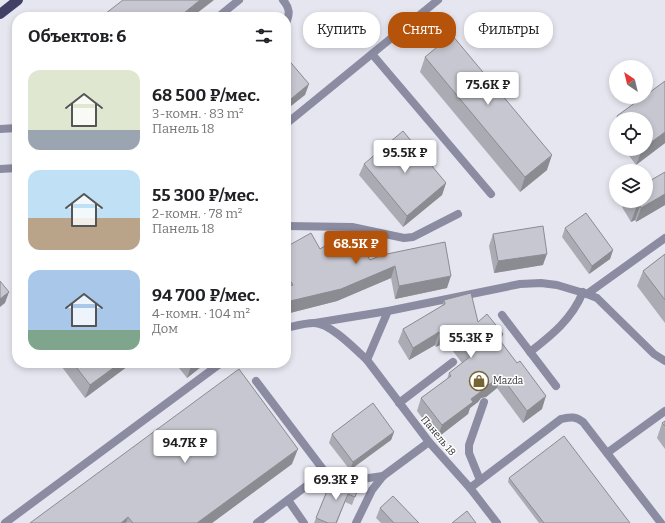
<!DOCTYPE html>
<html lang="ru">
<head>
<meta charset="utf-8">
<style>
  body { margin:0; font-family:Bitter,serif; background:#f6f6f6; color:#202124; height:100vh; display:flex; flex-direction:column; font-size:15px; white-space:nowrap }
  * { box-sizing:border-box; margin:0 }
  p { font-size:13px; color:#757577 }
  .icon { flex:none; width:22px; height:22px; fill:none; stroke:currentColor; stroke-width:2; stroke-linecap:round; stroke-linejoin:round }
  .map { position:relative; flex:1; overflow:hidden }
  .details { position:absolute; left:12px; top:12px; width:279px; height:356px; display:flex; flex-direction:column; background:#fff; border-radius:16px; box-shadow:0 2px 6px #0003 }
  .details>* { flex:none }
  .top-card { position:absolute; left:303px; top:12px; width:302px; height:36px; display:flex; gap:8px }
  .needle { width:26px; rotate:325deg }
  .fabs { position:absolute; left:609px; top:60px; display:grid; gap:8px }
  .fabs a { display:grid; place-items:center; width:44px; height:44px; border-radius:50%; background:#fff; box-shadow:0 2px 6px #0003; font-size:20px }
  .price { position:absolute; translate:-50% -34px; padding:0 9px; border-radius:4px; background:#fff; color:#222; font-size:13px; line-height:26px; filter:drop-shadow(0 1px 2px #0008) }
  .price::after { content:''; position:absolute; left:50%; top:24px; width:12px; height:9px; margin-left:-6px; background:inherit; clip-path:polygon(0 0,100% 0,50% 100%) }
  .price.on { background:#b45309; color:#fff }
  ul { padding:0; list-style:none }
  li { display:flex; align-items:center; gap:12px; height:100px; padding:0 16px }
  li span { display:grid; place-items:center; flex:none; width:112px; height:80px; border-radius:12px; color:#555 }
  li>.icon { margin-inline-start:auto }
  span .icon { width:48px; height:48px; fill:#fffc; stroke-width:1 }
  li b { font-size:17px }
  h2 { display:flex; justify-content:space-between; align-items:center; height:48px; padding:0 16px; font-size:17px }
  .pill { padding:0 14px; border-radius:16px; background:#fff; box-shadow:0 2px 6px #0003; font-size:14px; line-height:36px }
  .pill.on { background:#b45309; color:#fff }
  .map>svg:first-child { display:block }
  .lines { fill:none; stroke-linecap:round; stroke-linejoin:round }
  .service { stroke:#8b8ba2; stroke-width:8 }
  .minor { stroke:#8b8ba2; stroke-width:8 }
  .primary { stroke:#434067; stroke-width:10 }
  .wall { fill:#ababb4 }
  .shaded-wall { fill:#8b8b92 }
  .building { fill:#c7c7d1; stroke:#8b8b92 }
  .labels { text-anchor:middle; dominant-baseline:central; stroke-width:3; stroke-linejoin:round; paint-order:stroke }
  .poi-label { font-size:10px; fill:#303034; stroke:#fff; text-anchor:start }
  .street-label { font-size:10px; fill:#303034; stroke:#fff }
</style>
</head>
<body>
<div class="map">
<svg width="665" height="523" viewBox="0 0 665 523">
  <rect width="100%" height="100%" fill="#e6e6f0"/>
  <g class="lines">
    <g class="service">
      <path d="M283,0C290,8 290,14 286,23"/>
      <path d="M218,17L239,0"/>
      <path d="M372,54L491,194"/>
      <path d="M286,124L438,0"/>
      <path d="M0,129L17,128"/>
      <path d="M0,169L17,168"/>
      <path d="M286,226L352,227L404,238L413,237L458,214"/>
      <path d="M587,294L665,238"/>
      <path d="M502,315L556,386"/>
      <path d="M315,323L388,311"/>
      <path d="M286,328C295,326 305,323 314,323C330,323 355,349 367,360L388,311L520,284L541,283L557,285L587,294L597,298L654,354L665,361"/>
      <path d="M530,352C552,335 572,319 583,292"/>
      <path d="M256,381L325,472L257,523"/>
      <path d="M399,403L453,362"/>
      <path d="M607,453L665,411"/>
      <path d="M325,472L362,479L383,476"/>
      <path d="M480,480L469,453V445L484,402"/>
      <path d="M470,488L561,419C571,417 575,416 583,422L661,523"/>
      <path d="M288,500L304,523"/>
      <path d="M5,523L221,363"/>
      <path d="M356,523L372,490L383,476L429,442"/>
    </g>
    <path class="minor" d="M367,360L429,442L470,488L497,523"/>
    <path class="primary" d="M0,14L18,0"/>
  </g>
  <g class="wall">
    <path d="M425,57L547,170L520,192L420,72Z"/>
    <path d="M665,81V143L636,165L624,149H646V119H616L617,116L643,97H646V95Z"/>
    <path d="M616,119V138L612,132Z"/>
    <path d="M364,164L446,183L442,195L403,227L359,175Z"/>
    <path d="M665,172V205L636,222L635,220L631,222L622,207L625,201H646Z"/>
    <path d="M565,228L613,250L610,259L589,274L562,237Z"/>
    <path d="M493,234L543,265L494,273L489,246Z"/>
    <path d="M286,247L320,249L370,260L382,255L447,288L395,299L391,278L337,301L286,314Z"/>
    <path d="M665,254V323L637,286L643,271Z"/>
    <path d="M444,300L478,322L503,334L500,341L542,409L523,423L497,388L486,397L481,398L478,402L470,408L468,414L437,438L417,411L421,398L447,379L449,373L462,363L446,342L436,347L435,345L409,360L398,342L403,329L442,306Z"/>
    <path d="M59,363H132L85,398Z"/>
    <path d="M175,363H206L187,378Z"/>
    <path d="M665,421V449L657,438L662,423Z"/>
    <path d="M394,432L391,440L350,470L329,443L332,434Z"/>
    <path d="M292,464L212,523H30Z"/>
    <path d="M509,478L630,523H539L508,482Z"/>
    <path d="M360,483L352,505L345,502L337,523H314L329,486L341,491Z"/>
    <path d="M380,508L419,523H381L376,518Z"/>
  </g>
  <g class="shaded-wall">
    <path d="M200,0H214L192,17H179Z"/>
    <path d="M309,84L305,95L286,110V103Z"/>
    <path d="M665,132V143L636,165L642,150V149H646V146Z"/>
    <path d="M552,155L547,170L520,192L525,177Z"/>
    <path d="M446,183L442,195L403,227L407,216Z"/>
    <path d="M665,194V205L636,222L641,208Z"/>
    <path d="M640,206L635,220L631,222L636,208Z"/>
    <path d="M613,250L610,259L589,274L592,266Z"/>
    <path d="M547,254L543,265L494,273L498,261Z"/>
    <path d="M395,266L391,278L337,301L286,314V302Z"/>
    <path d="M451,276L447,288L395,299L399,286Z"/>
    <path d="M9,292L5,303L0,307V299Z"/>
    <path d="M450,329L446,342L436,347L441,335Z"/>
    <path d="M439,332L435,345L409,360L413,348Z"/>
    <path d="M503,334L498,347V338Z"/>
    <path d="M120,363H132L85,398L90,385Z"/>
    <path d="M194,363H206L187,378L191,366Z"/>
    <path d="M501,376L497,388L486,397L481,398L478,402L470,408L468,414L437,438L442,425L485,385Z"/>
    <path d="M546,396L542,409L523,423L527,411Z"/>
    <path d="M394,432L391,440L350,470L353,462Z"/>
    <path d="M298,449L292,464L212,523H197Z"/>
    <path d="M128,517L126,523H121Z"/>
  </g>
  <g class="building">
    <path d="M123,0H200L179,17H101Z"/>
    <path d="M452,35L552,155L525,177L425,57Z"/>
    <path d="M286,57L309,84L286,103Z"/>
    <path d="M665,81V132L646,146V119H619L617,116L643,97H646V95Z"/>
    <path d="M403,131L446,183L407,216L364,164Z"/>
    <path d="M665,172V194L641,208L640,206L636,208L632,201H646V183Z"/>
    <path d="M586,213L613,250L592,266L565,228Z"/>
    <path d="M543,226L547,254L498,261L493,234Z"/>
    <path d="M352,230L370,260L382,255L445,242L451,276L399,286L395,266L341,289L286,302V287L293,285L286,274V247L311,233L320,249Z"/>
    <path d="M665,254V300L643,271Z"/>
    <path d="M0,281L9,292L0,299Z"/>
    <path d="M471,293L478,322L487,314L503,334L498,338L517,363L520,361L546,396L527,411L501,376L490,384L485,385L483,390L471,399L473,402L442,425L421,398L451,376L449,373L471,356L450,329L441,335L439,332L413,348L403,329L445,304L444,300Z"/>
    <path d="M73,363H120L90,385Z"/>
    <path d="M189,363H194L191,366Z"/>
    <path d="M239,369L298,449L197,523H133L128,517L121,523H30Z"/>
    <path d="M373,403L394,432L353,462L332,434Z"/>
    <path d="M665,421V426L662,423Z"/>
    <path d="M564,436L630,523H544L509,478Z"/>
    <path d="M346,478L360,483L355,497L348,494L336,523H328L316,518L329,486L341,491Z"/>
    <path d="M393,496L419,523H394L380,508Z"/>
    <path d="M467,511L476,523H452Z"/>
  </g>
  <defs>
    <symbol id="shop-ring" viewBox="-11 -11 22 22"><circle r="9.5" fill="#fff" stroke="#766432" stroke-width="1.5"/><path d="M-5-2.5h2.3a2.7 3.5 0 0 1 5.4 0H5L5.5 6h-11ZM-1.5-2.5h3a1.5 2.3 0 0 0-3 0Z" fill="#766432"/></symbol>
  </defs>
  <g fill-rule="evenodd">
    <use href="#shop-ring" x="468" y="370" width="22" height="22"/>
  </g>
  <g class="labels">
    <g class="poi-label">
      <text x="493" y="381">Mazda</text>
    </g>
    <g class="street-label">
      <text transform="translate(438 436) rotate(50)">Панель 18</text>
    </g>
  </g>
</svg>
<div class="fabs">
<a><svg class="needle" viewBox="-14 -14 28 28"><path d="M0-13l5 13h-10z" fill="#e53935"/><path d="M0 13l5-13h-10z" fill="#757577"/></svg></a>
<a><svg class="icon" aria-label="locate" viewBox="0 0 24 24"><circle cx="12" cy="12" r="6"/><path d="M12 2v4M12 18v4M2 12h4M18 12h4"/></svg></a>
<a><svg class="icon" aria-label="layers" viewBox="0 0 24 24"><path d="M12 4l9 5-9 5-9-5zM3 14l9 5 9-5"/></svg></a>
</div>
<b class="price" style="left:488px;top:106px">75.6K ₽</b>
<b class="price" style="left:405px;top:174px">95.5K ₽</b>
<b class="price on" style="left:356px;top:265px">68.5K ₽</b>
<b class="price" style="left:471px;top:359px">55.3K ₽</b>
<b class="price" style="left:185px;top:464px">94.7K ₽</b>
<b class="price" style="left:336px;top:501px">69.3K ₽</b>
<div class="top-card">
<a class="pill">Купить</a>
<a class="pill on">Снять</a>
<a class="pill">Фильтры</a>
</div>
<section class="details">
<h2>Объектов: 6<svg class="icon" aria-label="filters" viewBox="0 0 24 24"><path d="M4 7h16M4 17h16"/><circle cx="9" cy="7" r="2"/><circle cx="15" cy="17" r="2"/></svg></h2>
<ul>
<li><span style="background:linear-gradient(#dfe7d0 75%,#9aa5b1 0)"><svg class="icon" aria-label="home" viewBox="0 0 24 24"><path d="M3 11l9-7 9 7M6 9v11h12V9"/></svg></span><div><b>68 500 ₽/мес.</b><p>3-комн. · 83 m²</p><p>Панель 18</p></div></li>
<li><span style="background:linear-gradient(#bfe0f5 60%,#b9a48a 0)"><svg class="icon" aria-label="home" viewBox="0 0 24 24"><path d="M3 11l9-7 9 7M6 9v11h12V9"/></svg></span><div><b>55 300 ₽/мес.</b><p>2-комн. · 78 m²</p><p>Панель 18</p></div></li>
<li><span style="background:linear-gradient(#a9c7e8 75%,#7fa58c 0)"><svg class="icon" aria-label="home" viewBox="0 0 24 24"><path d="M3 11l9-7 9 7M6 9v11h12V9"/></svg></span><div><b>94 700 ₽/мес.</b><p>4-комн. · 104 m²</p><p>Дом</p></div></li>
</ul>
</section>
</div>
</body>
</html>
